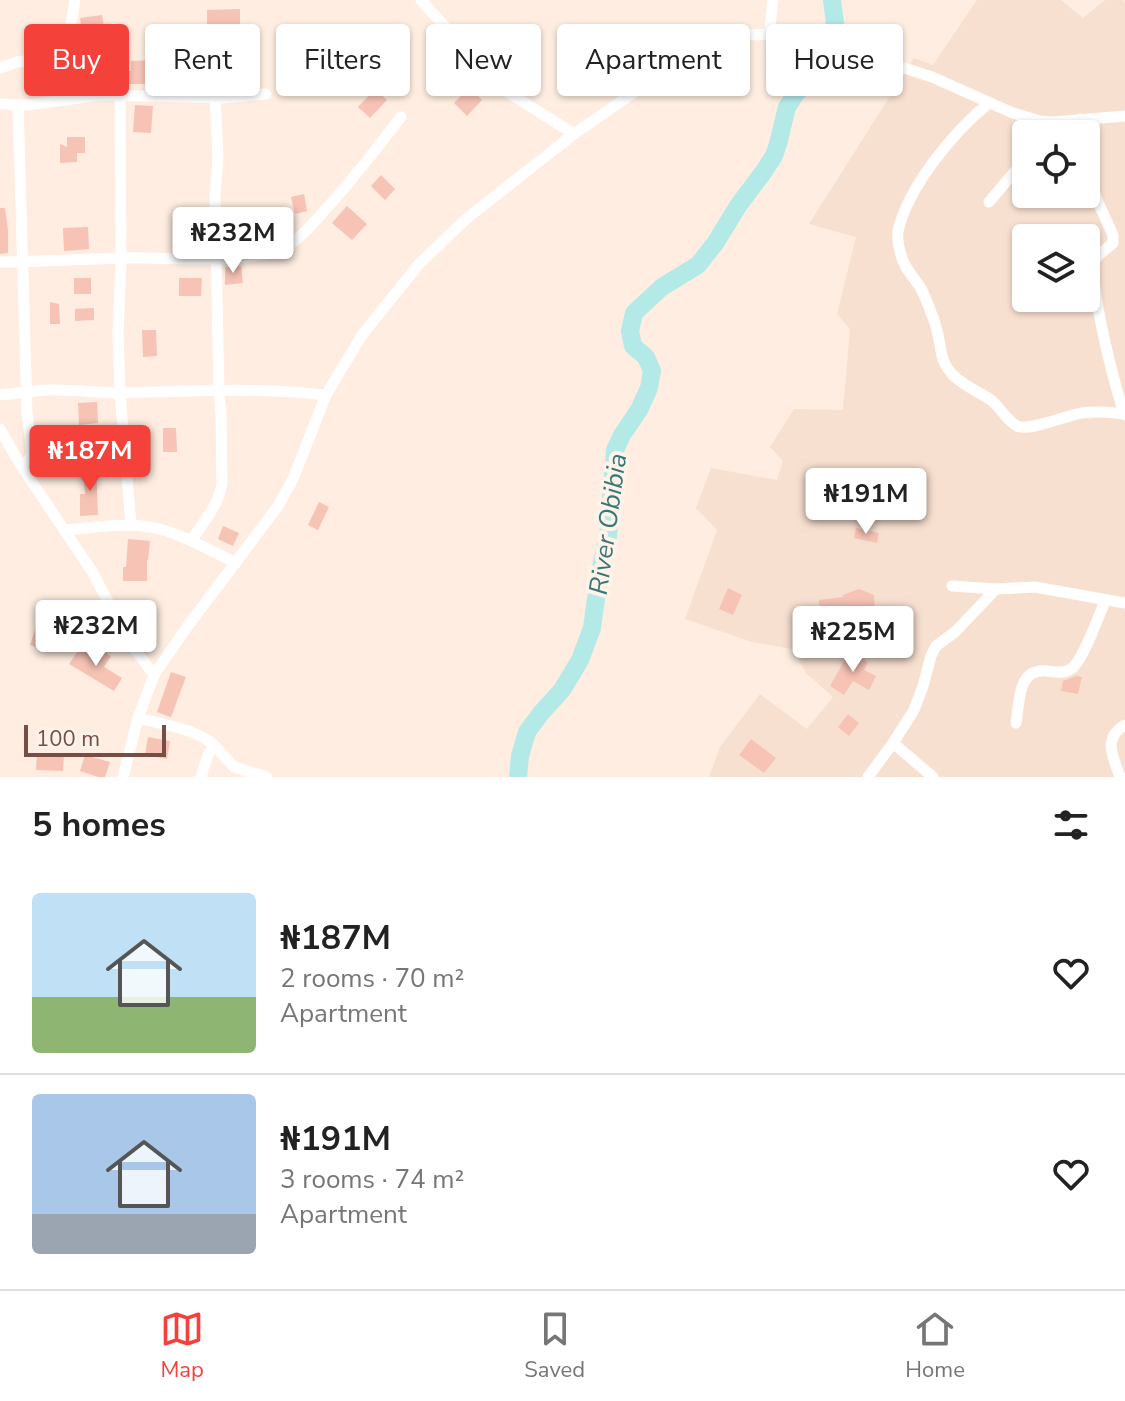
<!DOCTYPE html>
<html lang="en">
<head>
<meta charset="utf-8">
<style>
  body { margin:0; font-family:"Nunito Sans",sans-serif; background:#f2f2f2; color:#222; height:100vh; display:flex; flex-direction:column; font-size:30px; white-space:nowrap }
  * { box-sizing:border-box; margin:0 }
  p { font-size:26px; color:#767676 }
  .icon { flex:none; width:44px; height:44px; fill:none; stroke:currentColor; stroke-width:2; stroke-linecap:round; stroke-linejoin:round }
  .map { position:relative; height:777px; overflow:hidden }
  .panel { display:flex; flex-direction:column; background:#fff; flex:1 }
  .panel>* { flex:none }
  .top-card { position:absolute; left:24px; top:24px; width:1078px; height:72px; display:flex; gap:16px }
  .controls { position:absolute; left:1012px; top:120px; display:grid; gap:16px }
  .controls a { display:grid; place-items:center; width:88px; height:88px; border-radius:8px; background:#fff; box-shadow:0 2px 6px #0004; font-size:40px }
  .scale { position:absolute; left:24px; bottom:20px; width:142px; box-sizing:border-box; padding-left:8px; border:4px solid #774e45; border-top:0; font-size:22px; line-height:28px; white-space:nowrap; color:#774e45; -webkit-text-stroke:6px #fff2e8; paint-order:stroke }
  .price { position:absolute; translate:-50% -68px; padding:0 18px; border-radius:8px; background:#fff; color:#222; font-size:26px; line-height:52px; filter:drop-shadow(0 2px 4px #0008) }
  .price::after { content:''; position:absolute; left:50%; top:48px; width:24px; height:18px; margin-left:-12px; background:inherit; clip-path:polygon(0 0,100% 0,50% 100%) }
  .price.active { background:#f44139; color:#fff }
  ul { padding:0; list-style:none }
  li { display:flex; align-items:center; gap:24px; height:200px; padding:0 32px }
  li+li { border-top:2px solid #e0e0e0 }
  li span { display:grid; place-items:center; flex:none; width:224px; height:160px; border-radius:8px; color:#555 }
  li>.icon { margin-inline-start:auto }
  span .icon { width:96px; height:96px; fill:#fffc; stroke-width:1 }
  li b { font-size:34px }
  h2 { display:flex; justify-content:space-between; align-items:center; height:96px; padding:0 32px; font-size:34px }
  .pill { padding:0 28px; border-radius:8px; background:#fff; box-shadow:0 2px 6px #0004; font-size:28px; line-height:72px }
  .pill.active { background:#f44139; color:#fff }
  .tab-bar { display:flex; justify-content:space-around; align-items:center; height:112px; border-top:2px solid #e0e0e0; background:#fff; font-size:22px; color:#767676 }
  .tab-bar a { display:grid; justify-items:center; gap:4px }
  .tab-bar .active { color:#f44139 }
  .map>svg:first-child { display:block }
  .residential { fill:#f8e0d1; fill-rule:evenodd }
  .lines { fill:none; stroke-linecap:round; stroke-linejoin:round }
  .river { stroke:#b3e9e7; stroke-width:18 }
  .building { fill:#f6c3b5 }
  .street { stroke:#fff; stroke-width:11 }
  .labels { text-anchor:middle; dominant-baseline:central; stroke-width:8; stroke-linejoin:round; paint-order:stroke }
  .water-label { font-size:26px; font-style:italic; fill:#357776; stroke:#fff2e8 }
</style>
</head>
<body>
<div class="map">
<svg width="1125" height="777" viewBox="0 0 1125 777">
  <rect width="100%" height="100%" fill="#feede0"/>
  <path class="residential" d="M977,0H1061L1083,18L1105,0H1123L1125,2V777H709L720,747L760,694L807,729L833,697L806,673L793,649L752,642L685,619L717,530L696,508L711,468L777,480L783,461L770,447L794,409L843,410L850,329L837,314L856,237L809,224L914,58L933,65ZM1026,134H1086V194H1026ZM1026,238H1086V298H1026Z"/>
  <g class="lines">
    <path class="river" d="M518,777L520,756L527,732L541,713L562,690L580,660L592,628L599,577L608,536L615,450L622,435L639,410L649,388L652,371L646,357L633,346L630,331L634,313L662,287L698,265L716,242L738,206L762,174L774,156L778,144L787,107L797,92L812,79L823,61L835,23L832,0"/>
  </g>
  <g class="building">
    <path d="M240,9V24H207V10Z"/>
    <path d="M102,15L107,44L85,48L80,18Z"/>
    <path d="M207,51L210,79L182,81L181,66L190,65L189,53Z"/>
    <path d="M154,60V84H123V71H131V61Z"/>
    <path d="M470,87L482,100L467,116L454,103Z"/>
    <path d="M375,89L387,100L370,118L358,107Z"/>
    <path d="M135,105L153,106L151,133L133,132Z"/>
    <path d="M67,137H85V153H77V162L60,163V144L67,147Z"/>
    <path d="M381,175L395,189L385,200L371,186Z"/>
    <path d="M304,194L307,211L295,214L291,197Z"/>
    <path d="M347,206L367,224L352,240L332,223Z"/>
    <path d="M0,208H5L8,230V253L0,254Z"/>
    <path d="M88,227L89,249L64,251L63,228Z"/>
    <path d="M241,266L243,283L225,285V267Z"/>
    <rect x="74" y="278" width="17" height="16"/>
    <path d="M179,278H202L201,296H179Z"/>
    <path d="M50,302L59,304L60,324H50Z"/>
    <path d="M94,308V320L75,321V309Z"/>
    <path d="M142,330H156L157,356L143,357Z"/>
    <path d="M97,402L98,423L79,425L78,403Z"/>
    <path d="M163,428H176L177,452H163Z"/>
    <path d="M96,465L98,515L80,516V494H85L83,466Z"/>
    <path d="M319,502L329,507L318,530L308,525Z"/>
    <path d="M223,526L239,533L233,546L218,539Z"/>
    <path d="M856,528L879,533L877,543L854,538Z"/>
    <path d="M128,539L150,541L148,560H147V581H123V567H126Z"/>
    <path d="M728,588L742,595L733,615L719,609Z"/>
    <path d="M859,589L874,595L877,645L845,647V640L822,642L819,600L843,597V595Z"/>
    <path d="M36,627L51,632L46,650L30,645Z"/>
    <path d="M81,646L98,657L103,651L111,656L104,667L122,678L114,691L69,664Z"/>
    <path d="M849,652L868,662L864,670L876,676L869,690L853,681L844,695L830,686Z"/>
    <path d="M171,672L186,677L171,717L157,712Z"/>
    <path d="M1076,676L1082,677L1078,694L1061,691L1063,681Z"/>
    <path d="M848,714L859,723L849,736L838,727Z"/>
    <path d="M148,737L170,741L167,759L145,755Z"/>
    <path d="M751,739L776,758L764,773L739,755Z"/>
    <path d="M37,754L64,755L63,771L36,770Z"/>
    <path d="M85,755L110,762L105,777H98L80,771Z"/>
  </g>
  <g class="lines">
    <g class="street">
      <path d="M421,0L498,86L574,134"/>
      <path d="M769,35L773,0"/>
      <path d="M0,68L17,62L53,57L66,61"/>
      <path d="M120,95L121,258L118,334L120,393L131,525"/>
      <path d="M67,100V47L75,0"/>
      <path d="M989,103C954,131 908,187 898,231C897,239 899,248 901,255C904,268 913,276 920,287C925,295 928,305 932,315C938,328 939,342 942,356C948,380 973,388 991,400C1000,407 1006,420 1017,426C1029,432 1067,415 1082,413C1096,411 1110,412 1124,414"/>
      <path d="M0,104L28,105L101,95L222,98L266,94"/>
      <path d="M18,105L27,413L32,453C30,460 27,462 20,464"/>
      <path d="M1080,119L1081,134"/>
      <path d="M1086,164L1097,200L1113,235V243C1108,248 1098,254 1095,260C1087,277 1116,394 1125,415"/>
      <path d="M989,202L1026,158"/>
      <path d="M0,262C41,262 82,259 123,258C166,256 252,267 287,246C301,238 313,224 323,212C351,182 376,149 401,117"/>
      <path d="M0,395C16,394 33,390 49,390C73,389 98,393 123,393C190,391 259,387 326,395"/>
      <path d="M0,429L20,464L93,573L128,640L154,675"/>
      <path d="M64,530C95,528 129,521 160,529C186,536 211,551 236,563"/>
      <path d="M191,541C203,522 220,504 222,482L221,415L219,392L215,196L218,156L215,97"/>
      <path d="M952,586L996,589L1035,587L1125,603"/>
      <path d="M138,718C160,724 197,729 214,745L208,755L201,777"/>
      <path d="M1016,723C1020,701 1017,668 1047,671C1055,672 1064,674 1071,669C1083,661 1099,615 1105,601"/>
      <path d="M893,743L933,777"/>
      <path d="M214,745L234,767L267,777"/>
      <path d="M123,777L138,718L154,675L187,627L278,506L293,479L326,395L362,335L419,264L466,219L574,134L649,82L708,49L746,35L778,34L818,40L932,77L1013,113L1040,121L1053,122L1125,116"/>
      <path d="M868,777L893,743L914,710L923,686L931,656L936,646L955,632L996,589"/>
      <path d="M1120,777C1113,756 1102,739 1125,725"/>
    </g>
  </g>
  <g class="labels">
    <g class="water-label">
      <text transform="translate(608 524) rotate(-82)">River Obibia</text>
    </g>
  </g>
</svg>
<div class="controls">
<a><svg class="icon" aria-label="locate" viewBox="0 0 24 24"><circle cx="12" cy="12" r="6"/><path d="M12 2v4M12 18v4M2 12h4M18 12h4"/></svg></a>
<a><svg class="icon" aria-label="layers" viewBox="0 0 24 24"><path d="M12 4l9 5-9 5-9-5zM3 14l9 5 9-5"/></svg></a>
</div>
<div class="scale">100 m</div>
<b class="price" style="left:233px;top:275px">₦232M</b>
<b class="price active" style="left:90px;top:493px">₦187M</b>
<b class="price" style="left:866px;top:536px">₦191M</b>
<b class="price" style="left:96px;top:668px">₦232M</b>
<b class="price" style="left:853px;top:674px">₦225M</b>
<div class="top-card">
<a class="pill active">Buy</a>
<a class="pill">Rent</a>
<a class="pill">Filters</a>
<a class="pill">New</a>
<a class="pill">Apartment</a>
<a class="pill">House</a>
</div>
</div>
<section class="panel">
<h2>5 homes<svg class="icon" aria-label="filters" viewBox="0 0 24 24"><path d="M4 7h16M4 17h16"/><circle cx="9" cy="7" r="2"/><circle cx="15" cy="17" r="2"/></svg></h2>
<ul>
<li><span style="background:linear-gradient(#bfe0f5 65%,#8fb573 0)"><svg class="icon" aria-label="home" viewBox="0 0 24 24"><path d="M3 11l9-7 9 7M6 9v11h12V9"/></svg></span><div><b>₦187M</b><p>2 rooms · 70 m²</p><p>Apartment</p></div><svg class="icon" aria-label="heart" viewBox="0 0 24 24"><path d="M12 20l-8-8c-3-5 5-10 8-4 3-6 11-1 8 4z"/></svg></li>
<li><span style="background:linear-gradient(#a9c7e8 75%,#9aa5b1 0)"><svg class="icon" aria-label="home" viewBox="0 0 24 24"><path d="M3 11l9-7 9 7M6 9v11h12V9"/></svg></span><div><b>₦191M</b><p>3 rooms · 74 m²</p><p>Apartment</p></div><svg class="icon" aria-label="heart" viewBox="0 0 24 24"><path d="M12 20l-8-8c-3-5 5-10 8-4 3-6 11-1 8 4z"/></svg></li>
</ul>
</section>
<nav class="tab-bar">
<a class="active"><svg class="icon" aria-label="map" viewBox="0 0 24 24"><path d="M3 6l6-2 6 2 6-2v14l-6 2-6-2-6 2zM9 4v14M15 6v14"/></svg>Map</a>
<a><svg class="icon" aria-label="saved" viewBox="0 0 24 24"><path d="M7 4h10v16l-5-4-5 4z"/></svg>Saved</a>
<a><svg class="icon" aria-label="home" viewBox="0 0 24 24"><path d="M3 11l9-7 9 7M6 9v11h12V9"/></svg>Home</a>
</nav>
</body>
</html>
